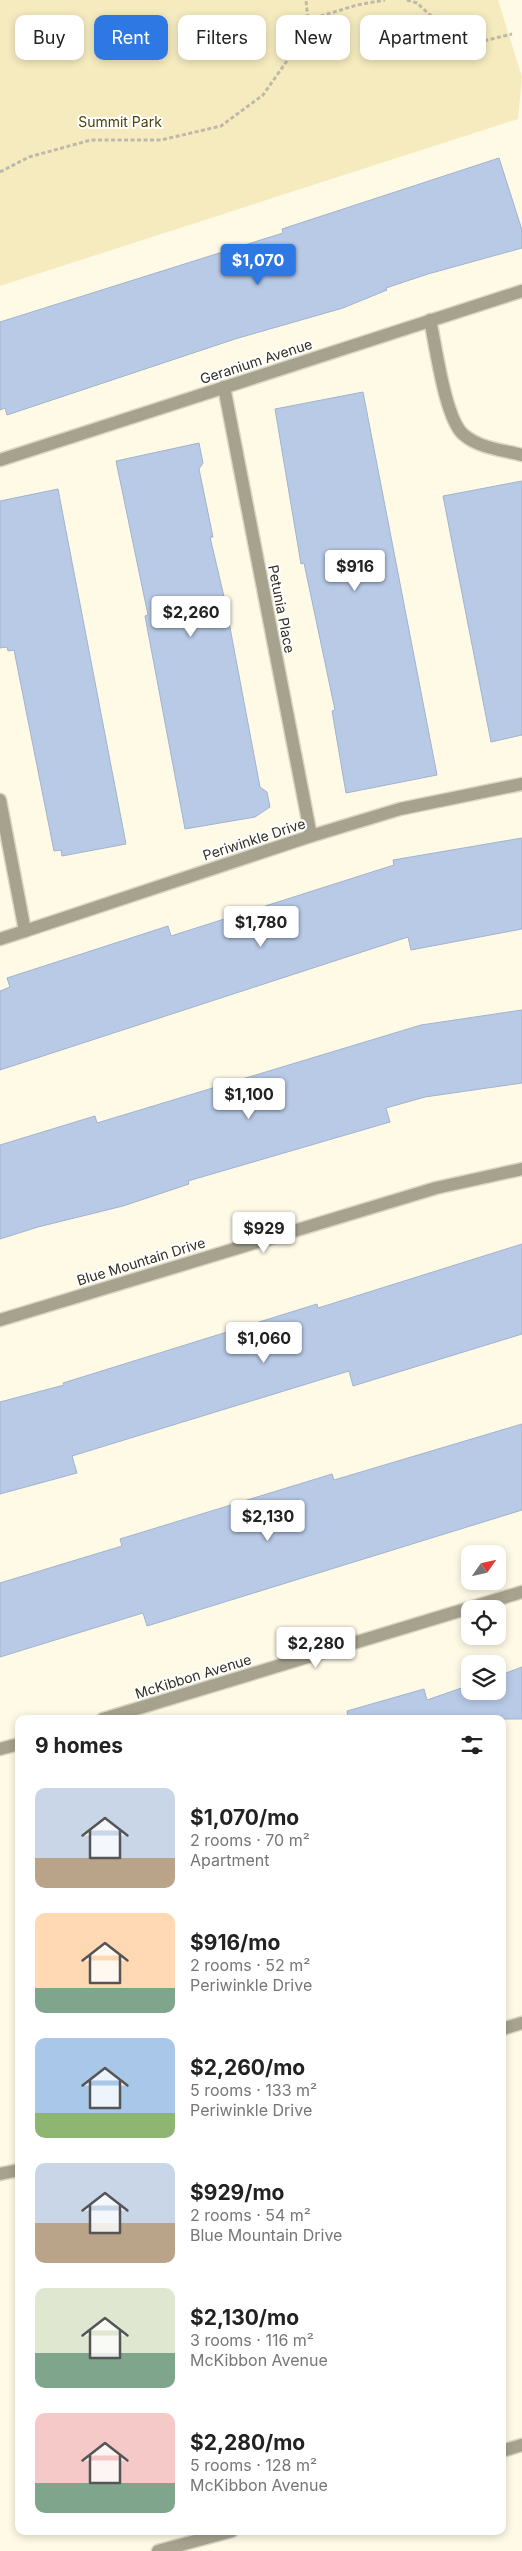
<!DOCTYPE html>
<html lang="en">
<head>
<meta charset="utf-8">
<style>
  body { margin:0; font-family:Inter,sans-serif; background:#f2f2f2; color:#222; height:100vh; display:flex; flex-direction:column; font-size:19px; white-space:nowrap }
  * { box-sizing:border-box; margin:0 }
  p { font-size:16px; color:#767676 }
  .icon { flex:none; width:28px; height:28px; fill:none; stroke:currentColor; stroke-width:2; stroke-linecap:round; stroke-linejoin:round }
  .map { position:relative; flex:1; overflow:hidden }
  .side { position:absolute; left:15px; top:1715px; width:491px; height:820px; display:flex; flex-direction:column; background:#fff; border-radius:10px; box-shadow:0 2px 8px #0003 }
  .side>* { flex:none }
  .hud { position:absolute; left:15px; top:15px; width:492px; height:45px; display:flex; gap:10px }
  .needle { width:32px; rotate:56deg }
  .buttons { position:absolute; left:461px; top:1545px; display:grid; gap:10px }
  .buttons a { display:grid; place-items:center; width:45px; height:45px; border-radius:10px; background:#fff; box-shadow:0 2px 8px #0003; font-size:25px }
  .price { position:absolute; translate:-50% -42px; padding:0 11px; border-radius:5px; background:#fff; color:#222; font-size:16px; line-height:32px; filter:drop-shadow(0 1px 2px #0008) }
  .price::after { content:''; position:absolute; left:50%; top:30px; width:15px; height:11px; margin-left:-8px; background:inherit; clip-path:polygon(0 0,100% 0,50% 100%) }
  .price.current { background:#2e78e4; color:#fff }
  ul { padding:0; list-style:none }
  li { display:flex; align-items:center; gap:15px; height:125px; padding:0 20px }
  li span { display:grid; place-items:center; flex:none; width:140px; height:100px; border-radius:10px; color:#555 }
  li>.icon { margin-inline-start:auto }
  span .icon { width:60px; height:60px; fill:#fffc; stroke-width:1 }
  li b { font-size:21px }
  h2 { display:flex; justify-content:space-between; align-items:center; height:60px; padding:0 20px; font-size:21px }
  .tag { padding:0 18px; border-radius:10px; background:#fff; box-shadow:0 2px 8px #0003; font-size:18px; line-height:45px }
  .tag.current { background:#2e78e4; color:#fff }
  .map>svg:first-child { display:block }
  .green { fill:#f5ebbf }
  .building { fill:#b8cae6; stroke:#a1b3cf }
  .lines { fill:none; stroke-linecap:round; stroke-linejoin:round }
  .lane-casing { stroke:#dad6c3; stroke-width:15 }
  .street-casing { stroke:#dad6c3; stroke-width:15 }
  .path { stroke:#beb9a8; stroke-width:3; stroke-dasharray:4 2.5; stroke-linecap:butt }
  .lane { stroke:#a6a28e; stroke-width:12 }
  .street { stroke:#a6a28e; stroke-width:12 }
  .labels { text-anchor:middle; dominant-baseline:central; stroke-width:4; stroke-linejoin:round; paint-order:stroke }
  .park-label { font-size:14px; fill:#4e4207; stroke:#fff }
  .street-label { font-size:14px; fill:#333023; stroke:#fff }
</style>
</head>
<body>
<div class="map">
<svg width="522" height="2551" viewBox="0 0 522 2551">
  <rect width="100%" height="100%" fill="#fffae6"/>
  <path class="green" d="M0,0H498L522,77L518,119L0,286Z"/>
  <g class="building">
    <path d="M499,158L522,230V248L428,274L386,288L387,290L343,308L235,339L7,415L5,408L0,410V322L283,233L282,229Z"/>
    <path d="M363,392L437,775L346,793L332,711L335,710L304,563L301,564L275,409Z"/>
    <path d="M199,443L203,463L199,469L213,537H210L225,601L260,787L267,792L270,807L255,817L185,829L145,616L148,615L116,461Z"/>
    <path d="M522,481V735L491,742L443,496Z"/>
    <path d="M58,489L126,844L62,856L61,850L54,851L14,650L8,651L7,647L0,648V501Z"/>
    <path d="M522,838V929L411,950L408,937L0,1070V991L10,987L7,978L168,926L171,936L394,865L393,860Z"/>
    <path d="M522,1010V1083L425,1097L386,1108L390,1122L188,1181L189,1184L123,1206L38,1227L0,1239V1145L95,1116L97,1123L421,1025Z"/>
    <path d="M522,1244V1334L353,1386L349,1371L72,1456L77,1473L0,1494V1402L64,1385L63,1383L317,1304L318,1308Z"/>
    <path d="M522,1424V1510L147,1626L143,1613L0,1657V1583L122,1546L120,1539L332,1474L334,1480Z"/>
    <path d="M522,1667V1719H348L347,1711L424,1689L427,1700L470,1685V1691H498V1676Z"/>
  </g>
  <g class="lines">
    <defs>
      <g id="lane">
        <path d="M430,320C436,346 445,420 464,435C479,448 503,450 522,455"/>
        <path d="M224,387L311,836L400,809L522,784"/>
        <path d="M0,460L522,291"/>
        <path d="M0,800L25,931L0,939"/>
      </g>
      <g id="street">
        <path d="M25,931L311,836"/>
        <path d="M0,1320L436,1188L522,1169"/>
        <path d="M103,1719L522,1592"/>
        <path d="M0,1749L19,1744"/>
        <path d="M502,2029L522,2023"/>
        <path d="M0,2174L19,2170"/>
        <path d="M502,2451L522,2445"/>
        <path d="M158,2551L232,2531"/>
      </g>
    </defs>
    <use href="#lane" class="lane-casing"/>
    <use href="#street" class="street-casing"/>
    <g class="path">
      <path d="M407,0L417,3L440,24L475,43L512,34"/>
      <path d="M308,20L357,5L385,0"/>
      <path d="M0,172L29,157L91,140H161L221,126L263,95L289,58L308,20L306,0"/>
    </g>
    <use href="#lane" class="lane"/>
    <use href="#street" class="street"/>
  </g>
  <g class="labels">
    <g class="park-label">
      <text x="120" y="121">Summit Park</text>
    </g>
    <g class="street-label">
      <text transform="translate(256 361) rotate(-18)">Geranium Avenue</text>
      <text transform="translate(282 609) rotate(79)">Petunia Place</text>
      <text transform="translate(254 839) rotate(-18)">Periwinkle Drive</text>
      <text transform="translate(141 1261) rotate(-17)">Blue Mountain Drive</text>
      <text transform="translate(193 1676) rotate(-17)">McKibbon Avenue</text>
    </g>
  </g>
</svg>
<div class="buttons">
<a><svg class="needle" viewBox="-14 -14 28 28"><path d="M0-13l5 13h-10z" fill="#e53935"/><path d="M0 13l5-13h-10z" fill="#767676"/></svg></a>
<a><svg class="icon" aria-label="locate" viewBox="0 0 24 24"><circle cx="12" cy="12" r="6"/><path d="M12 2v4M12 18v4M2 12h4M18 12h4"/></svg></a>
<a><svg class="icon" aria-label="layers" viewBox="0 0 24 24"><path d="M12 4l9 5-9 5-9-5zM3 14l9 5 9-5"/></svg></a>
</div>
<b class="price current" style="left:258px;top:286px">$1,070</b>
<b class="price" style="left:355px;top:592px">$916</b>
<b class="price" style="left:191px;top:638px">$2,260</b>
<b class="price" style="left:261px;top:948px">$1,780</b>
<b class="price" style="left:249px;top:1120px">$1,100</b>
<b class="price" style="left:264px;top:1254px">$929</b>
<b class="price" style="left:264px;top:1364px">$1,060</b>
<b class="price" style="left:268px;top:1542px">$2,130</b>
<b class="price" style="left:316px;top:1669px">$2,280</b>
<div class="hud">
<a class="tag">Buy</a>
<a class="tag current">Rent</a>
<a class="tag">Filters</a>
<a class="tag">New</a>
<a class="tag">Apartment</a>
</div>
<section class="side">
<h2>9 homes<svg class="icon" aria-label="filters" viewBox="0 0 24 24"><path d="M4 7h16M4 17h16"/><circle cx="9" cy="7" r="2"/><circle cx="15" cy="17" r="2"/></svg></h2>
<ul>
<li><span style="background:linear-gradient(#c9d6e8 70%,#b9a48a 0)"><svg class="icon" aria-label="home" viewBox="0 0 24 24"><path d="M3 11l9-7 9 7M6 9v11h12V9"/></svg></span><div><b>$1,070/mo</b><p>2 rooms · 70 m²</p><p>Apartment</p></div></li>
<li><span style="background:linear-gradient(#ffd9b3 75%,#7fa58c 0)"><svg class="icon" aria-label="home" viewBox="0 0 24 24"><path d="M3 11l9-7 9 7M6 9v11h12V9"/></svg></span><div><b>$916/mo</b><p>2 rooms · 52 m²</p><p>Periwinkle Drive</p></div></li>
<li><span style="background:linear-gradient(#a9c7e8 75%,#8fb573 0)"><svg class="icon" aria-label="home" viewBox="0 0 24 24"><path d="M3 11l9-7 9 7M6 9v11h12V9"/></svg></span><div><b>$2,260/mo</b><p>5 rooms · 133 m²</p><p>Periwinkle Drive</p></div></li>
<li><span style="background:linear-gradient(#c9d6e8 60%,#b9a48a 0)"><svg class="icon" aria-label="home" viewBox="0 0 24 24"><path d="M3 11l9-7 9 7M6 9v11h12V9"/></svg></span><div><b>$929/mo</b><p>2 rooms · 54 m²</p><p>Blue Mountain Drive</p></div></li>
<li><span style="background:linear-gradient(#dfe7d0 65%,#7fa58c 0)"><svg class="icon" aria-label="home" viewBox="0 0 24 24"><path d="M3 11l9-7 9 7M6 9v11h12V9"/></svg></span><div><b>$2,130/mo</b><p>3 rooms · 116 m²</p><p>McKibbon Avenue</p></div></li>
<li><span style="background:linear-gradient(#f6c9c9 70%,#7fa58c 0)"><svg class="icon" aria-label="home" viewBox="0 0 24 24"><path d="M3 11l9-7 9 7M6 9v11h12V9"/></svg></span><div><b>$2,280/mo</b><p>5 rooms · 128 m²</p><p>McKibbon Avenue</p></div></li>
</ul>
</section>
</div>
</body>
</html>
